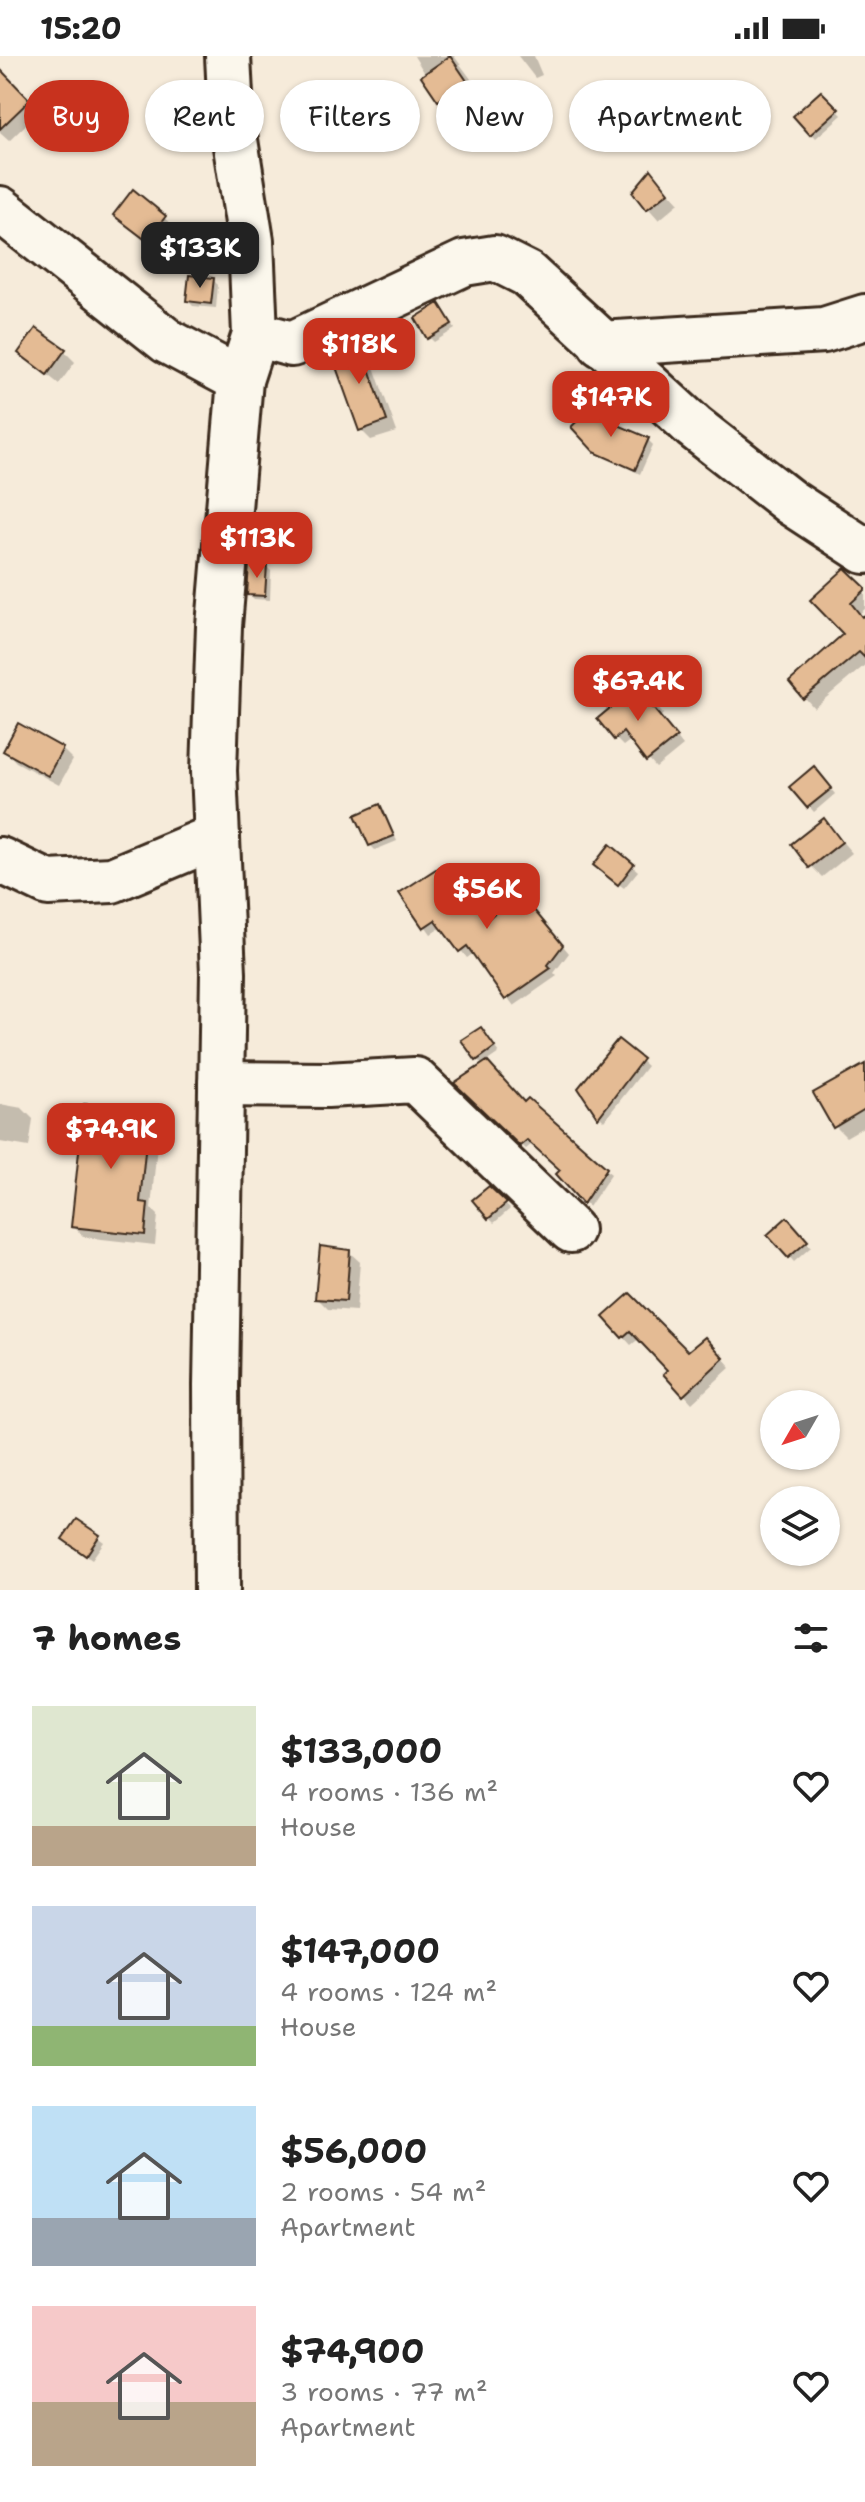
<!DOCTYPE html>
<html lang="en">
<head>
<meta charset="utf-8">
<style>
  body { margin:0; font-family:"Shantell Sans",sans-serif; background:#f6f6f6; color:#222; height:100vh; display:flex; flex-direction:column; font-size:30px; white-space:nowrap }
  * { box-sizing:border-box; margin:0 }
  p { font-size:26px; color:#767676 }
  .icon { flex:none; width:44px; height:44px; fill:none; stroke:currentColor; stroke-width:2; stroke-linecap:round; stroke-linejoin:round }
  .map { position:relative; height:1534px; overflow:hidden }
  .panel { display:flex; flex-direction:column; background:#fff; flex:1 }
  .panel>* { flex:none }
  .guide { position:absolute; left:24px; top:24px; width:818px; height:72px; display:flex; gap:16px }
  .needle { width:52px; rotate:231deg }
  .buttons { position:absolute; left:760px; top:1334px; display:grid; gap:16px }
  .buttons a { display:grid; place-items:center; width:80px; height:80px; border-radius:50%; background:#fff; box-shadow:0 2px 6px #0004; font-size:40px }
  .price { position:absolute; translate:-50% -68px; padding:0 18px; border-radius:16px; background:#c8321e; color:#fff; font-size:26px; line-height:52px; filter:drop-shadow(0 2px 4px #0008) }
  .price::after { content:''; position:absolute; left:50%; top:48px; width:24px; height:18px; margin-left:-12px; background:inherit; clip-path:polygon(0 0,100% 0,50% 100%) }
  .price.on { background:#222; color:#fff }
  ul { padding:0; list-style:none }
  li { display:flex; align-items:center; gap:24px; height:200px; padding:0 32px }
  li span { display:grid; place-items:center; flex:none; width:224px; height:160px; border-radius:0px; color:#555 }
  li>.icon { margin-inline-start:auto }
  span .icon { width:96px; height:96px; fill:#fffc; stroke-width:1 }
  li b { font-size:34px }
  h2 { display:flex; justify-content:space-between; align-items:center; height:96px; padding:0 32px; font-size:34px }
  .tag { padding:0 28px; border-radius:36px; background:#fff; box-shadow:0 2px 6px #0004; font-size:28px; line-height:72px }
  .tag.on { background:#c8321e; color:#fff }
  .status { display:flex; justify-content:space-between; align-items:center; height:56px; padding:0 40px; background:#fff; direction:ltr }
  .status svg { height:22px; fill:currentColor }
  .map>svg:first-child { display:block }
  .shadow { fill:#0003 }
  .building { fill:#e4bb94; stroke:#3b2a1e; stroke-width:2 }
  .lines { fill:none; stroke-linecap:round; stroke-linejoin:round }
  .minor-casing { stroke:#3b2a1e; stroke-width:50 }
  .minor { stroke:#fbf7ec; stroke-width:44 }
</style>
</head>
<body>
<div class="status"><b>15:20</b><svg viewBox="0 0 49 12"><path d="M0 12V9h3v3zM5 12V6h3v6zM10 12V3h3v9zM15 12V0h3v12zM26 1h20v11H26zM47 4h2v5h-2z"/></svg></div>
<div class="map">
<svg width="865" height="1534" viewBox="0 0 865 1534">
  <rect width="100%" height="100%" fill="#f6ebda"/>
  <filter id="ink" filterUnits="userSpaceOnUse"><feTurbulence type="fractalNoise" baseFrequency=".0125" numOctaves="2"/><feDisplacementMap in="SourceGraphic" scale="16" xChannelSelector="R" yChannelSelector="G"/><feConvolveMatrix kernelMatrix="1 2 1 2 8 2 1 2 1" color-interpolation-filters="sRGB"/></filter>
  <g filter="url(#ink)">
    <g class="shadow">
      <path d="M414,0H454L471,23L468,27L470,31L444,48Z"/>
      <path d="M518,0H534L542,19L535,22Z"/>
      <path d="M8,24L39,56L9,85L0,77V31Z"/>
      <path d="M821,37L842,59L816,82L796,61Z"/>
      <path d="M651,116L679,147L659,164L634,136Z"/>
      <path d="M133,136L176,172L159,194L127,169Z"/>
      <path d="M213,224L218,229L216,252L193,250L188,245Z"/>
      <path d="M444,255L455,273L434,286L429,281Z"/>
      <path d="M358,287L369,297L397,376L371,384L361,374Z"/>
      <path d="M64,295L75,306L59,328L20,297Z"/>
      <path d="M610,368L648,384L653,389L640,418L598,397Z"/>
      <path d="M266,510L271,515L270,544L254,543L249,538Z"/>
      <path d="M845,515L865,534V553L859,558L865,566V609L814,652L791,626L846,579Z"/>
      <path d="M647,639L663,658L660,661L683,690L656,712L631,684L623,690L615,682Z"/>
      <path d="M62,693L73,704L59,729L16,706L6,695Z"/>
      <path d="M819,718L835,738L814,756L792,731Z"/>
      <path d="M379,751L384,756L397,785L375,794L370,789Z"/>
      <path d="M824,765L852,797L822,821L811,810Z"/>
      <path d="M610,791L638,815L624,832L600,814Z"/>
      <path d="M402,837L489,865L526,846L569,897L554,917L557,920L514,950L474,897L467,902L442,871L431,878Z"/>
      <path d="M481,973L499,997L486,1006L524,1048L611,1118L589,1151L559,1118L562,1114L533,1087L526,1093L457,1027L483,1010L478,1004Z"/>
      <path d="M619,985L647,1010L604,1065L599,1060Z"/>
      <path d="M865,1010V1070L846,1081L835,1070Z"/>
      <path d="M0,1048L22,1052L33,1063L29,1091L0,1086Z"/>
      <path d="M148,1057L159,1068L151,1152L158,1159L155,1189L84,1181L74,1171Z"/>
      <path d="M489,1133L510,1153L494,1167L489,1162Z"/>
      <path d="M787,1164L811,1191L794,1206L770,1179Z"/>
      <path d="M349,1196L360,1206L356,1255L328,1253L317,1242Z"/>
      <path d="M606,1262L688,1298L713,1291L731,1311L692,1347L666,1318L670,1315L640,1282L631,1289Z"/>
      <path d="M77,1466L104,1486L92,1503L70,1488Z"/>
    </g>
    <g class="building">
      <path d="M450,0L467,25L438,45L421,20Z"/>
      <path d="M0,13L30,44L0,73Z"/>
      <path d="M821,35L839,53L810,79L793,60Z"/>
      <path d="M651,113L669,136L646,154L632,136Z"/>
      <path d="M133,133L166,160L147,185L113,159Z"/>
      <path d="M189,219L214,222L211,248L186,245Z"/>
      <path d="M439,247L452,268L427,283L415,262Z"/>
      <path d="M36,272L66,293L47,319L18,297Z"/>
      <path d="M359,284L387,365L359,375L331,297Z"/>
      <path d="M594,349L611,366L649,382L635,414L594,396L571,371Z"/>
      <path d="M249,507L267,508L265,540L247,539Z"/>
      <path d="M845,512L865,531V534L851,547L862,561L865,559V602L859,596L803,643L789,626L843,578L810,544Z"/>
      <path d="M639,628L656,649L653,652L677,681L646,706L623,676L614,684L597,663Z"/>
      <path d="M18,667L63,692L48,720L3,695Z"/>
      <path d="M814,710L832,732L807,752L789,731Z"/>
      <path d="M380,748L394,780L369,790L355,759Z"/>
      <path d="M824,762L842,786L809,812L791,788Z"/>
      <path d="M610,788L634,808L618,829L593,809Z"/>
      <path d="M439,811L489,862L519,836L563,889L548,909L551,912L505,944L467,890L459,896L435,864L423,872L399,837Z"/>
      <path d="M481,971L495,991L476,1005L461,984Z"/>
      <path d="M618,983L643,1003L598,1062L578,1032Z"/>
      <path d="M487,1005L524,1046L528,1042L607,1112L583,1148L556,1118L560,1114L527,1084L520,1090L454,1027Z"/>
      <path d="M865,1008V1053L833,1072L813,1037Z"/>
      <path d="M84,1048L149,1055L140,1146L148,1147L145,1179L71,1171Z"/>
      <path d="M489,1130L507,1147L488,1163L472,1144Z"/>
      <path d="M787,1161L808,1185L788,1202L767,1179Z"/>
      <path d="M320,1190L350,1194L346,1245L315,1243Z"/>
      <path d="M630,1237L688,1295L705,1281L724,1302L683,1340L663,1318L667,1314L630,1275L622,1282L603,1261Z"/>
      <path d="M76,1463L100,1479L86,1500L62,1483Z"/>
    </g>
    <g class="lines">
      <defs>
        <g id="minor">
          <path d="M0,153L167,285L240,324"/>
          <path d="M255,278L292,288L464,207L495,202L527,218L694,371L790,446L865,495"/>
          <path d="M601,288L824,274L865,261"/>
          <path d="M0,804L48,827L112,824L217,780"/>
          <path d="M221,1028L327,1029L415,1024L571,1174"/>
          <path d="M217,1534L216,1329L223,917L214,715L219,570L240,324L255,278L251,185L231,59L228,0"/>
        </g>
      </defs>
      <use href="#minor" class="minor-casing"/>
      <use href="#minor" class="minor"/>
    </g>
  </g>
</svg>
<div class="buttons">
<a><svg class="needle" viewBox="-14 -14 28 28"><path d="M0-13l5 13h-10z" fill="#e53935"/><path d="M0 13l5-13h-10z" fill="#767676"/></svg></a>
<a><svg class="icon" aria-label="layers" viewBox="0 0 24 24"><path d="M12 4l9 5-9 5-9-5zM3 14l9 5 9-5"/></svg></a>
</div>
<b class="price on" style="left:200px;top:234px">$133K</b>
<b class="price" style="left:359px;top:330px">$118K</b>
<b class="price" style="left:611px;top:383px">$147K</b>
<b class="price" style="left:257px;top:524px">$113K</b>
<b class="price" style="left:638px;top:667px">$67.4K</b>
<b class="price" style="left:487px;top:875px">$56K</b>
<b class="price" style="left:111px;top:1115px">$74.9K</b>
<div class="guide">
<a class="tag on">Buy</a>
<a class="tag">Rent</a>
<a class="tag">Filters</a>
<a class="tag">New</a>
<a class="tag">Apartment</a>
</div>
</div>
<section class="panel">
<h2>7 homes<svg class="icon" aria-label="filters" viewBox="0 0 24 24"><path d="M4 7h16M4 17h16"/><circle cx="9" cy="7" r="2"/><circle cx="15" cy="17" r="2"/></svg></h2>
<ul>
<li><span style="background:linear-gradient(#dfe7d0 75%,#b9a48a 0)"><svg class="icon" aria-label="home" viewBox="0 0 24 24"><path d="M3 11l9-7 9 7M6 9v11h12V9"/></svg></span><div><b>$133,000</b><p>4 rooms · 136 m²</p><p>House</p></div><svg class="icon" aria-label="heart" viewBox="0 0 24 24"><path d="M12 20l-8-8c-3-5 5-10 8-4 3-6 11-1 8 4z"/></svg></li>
<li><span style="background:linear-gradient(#c9d6e8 75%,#8fb573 0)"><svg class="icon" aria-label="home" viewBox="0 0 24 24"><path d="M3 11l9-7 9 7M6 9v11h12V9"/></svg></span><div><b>$147,000</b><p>4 rooms · 124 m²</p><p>House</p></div><svg class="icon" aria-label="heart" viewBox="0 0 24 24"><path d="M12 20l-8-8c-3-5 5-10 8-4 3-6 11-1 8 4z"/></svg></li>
<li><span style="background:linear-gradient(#bfe0f5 70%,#9aa5b1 0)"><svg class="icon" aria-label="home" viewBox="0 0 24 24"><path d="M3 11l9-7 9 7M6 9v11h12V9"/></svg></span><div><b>$56,000</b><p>2 rooms · 54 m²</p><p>Apartment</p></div><svg class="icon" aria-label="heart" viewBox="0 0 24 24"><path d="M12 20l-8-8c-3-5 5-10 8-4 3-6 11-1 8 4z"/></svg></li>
<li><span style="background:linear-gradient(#f6c9c9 60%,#b9a48a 0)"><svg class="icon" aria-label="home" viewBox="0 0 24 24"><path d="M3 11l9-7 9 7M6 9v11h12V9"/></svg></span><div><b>$74,900</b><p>3 rooms · 77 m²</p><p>Apartment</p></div><svg class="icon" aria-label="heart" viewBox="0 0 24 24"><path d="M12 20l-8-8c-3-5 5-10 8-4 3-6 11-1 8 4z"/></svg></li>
</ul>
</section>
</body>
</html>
